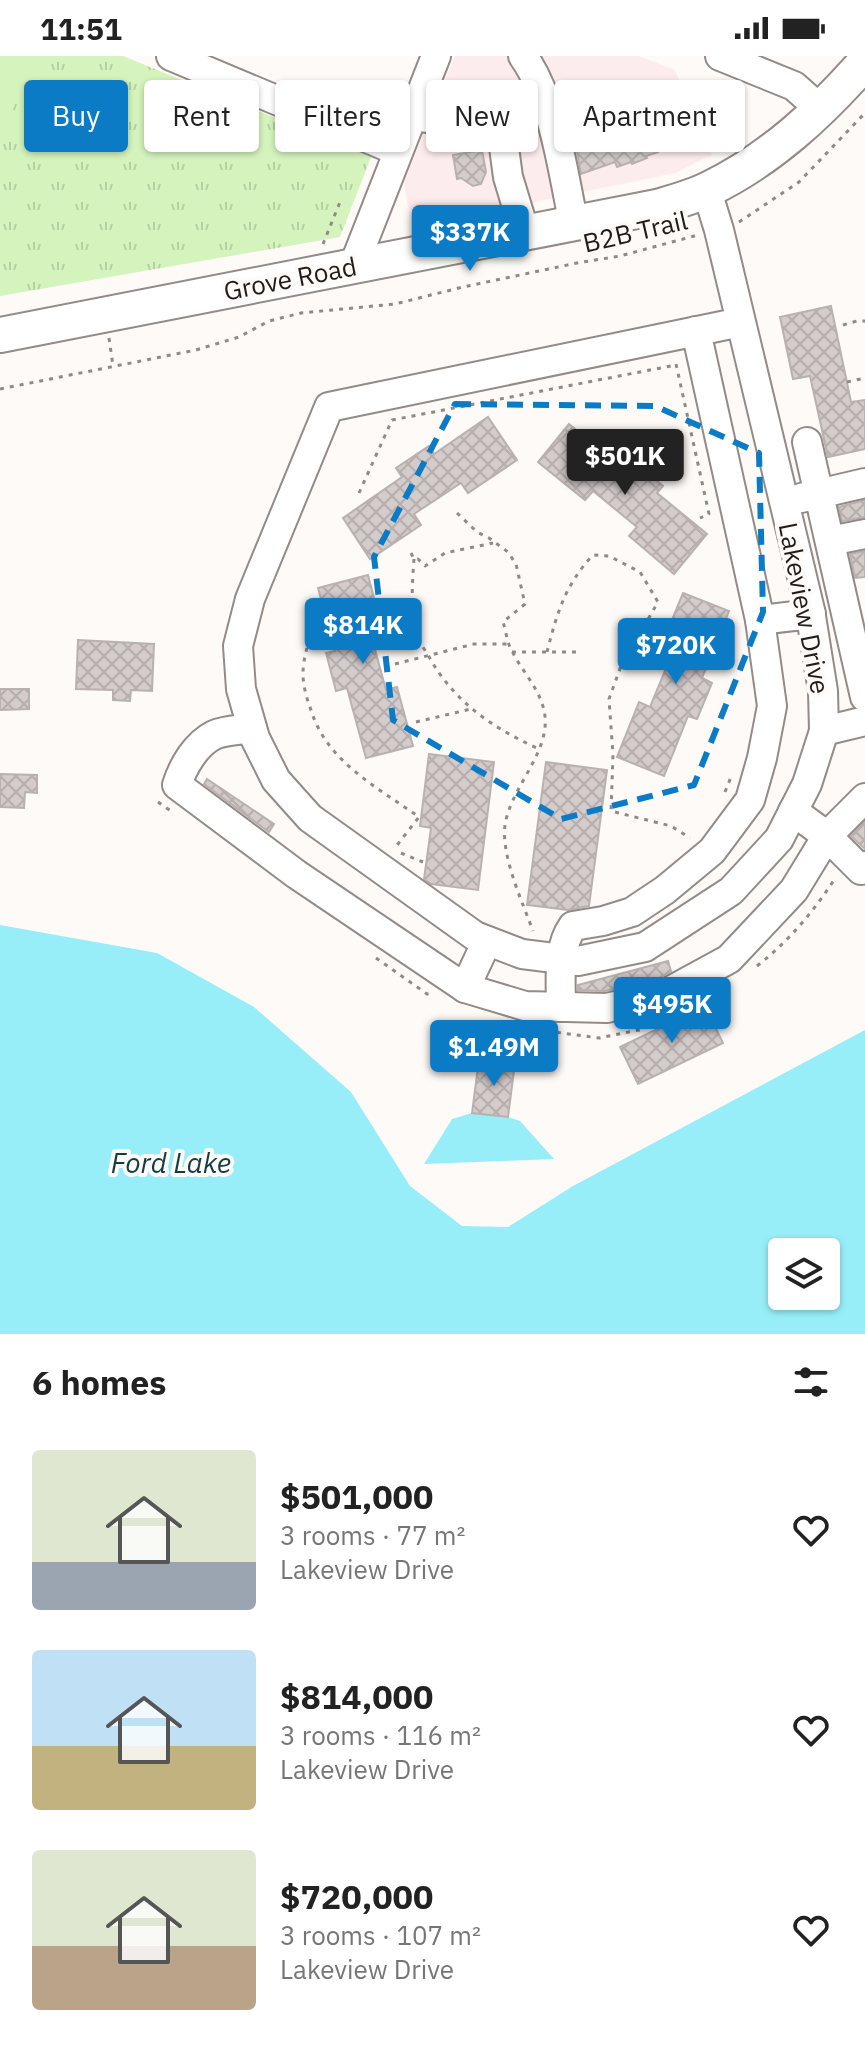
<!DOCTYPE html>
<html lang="en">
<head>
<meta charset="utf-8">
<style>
  body { margin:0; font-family:"IBM Plex Sans",sans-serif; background:#f6f6f6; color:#222; height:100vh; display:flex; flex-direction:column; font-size:30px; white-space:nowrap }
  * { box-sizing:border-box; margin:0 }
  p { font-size:26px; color:#767676 }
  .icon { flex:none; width:44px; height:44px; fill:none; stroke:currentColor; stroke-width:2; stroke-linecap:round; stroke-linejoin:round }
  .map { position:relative; height:1278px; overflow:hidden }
  .sheet { display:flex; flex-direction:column; background:#fff; flex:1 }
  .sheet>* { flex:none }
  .guide { position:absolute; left:24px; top:24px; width:818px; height:72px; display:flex; gap:16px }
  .tools { position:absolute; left:768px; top:1182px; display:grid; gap:16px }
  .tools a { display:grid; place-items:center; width:72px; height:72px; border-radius:8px; background:#fff; box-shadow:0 2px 6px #0004; font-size:40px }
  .price { position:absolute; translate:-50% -68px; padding:0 18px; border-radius:8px; background:#0c7bc5; color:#fff; font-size:26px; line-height:52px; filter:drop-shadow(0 2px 4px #0008) }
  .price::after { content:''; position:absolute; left:50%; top:48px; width:24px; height:18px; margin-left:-12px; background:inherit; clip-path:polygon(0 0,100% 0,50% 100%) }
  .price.selected { background:#222; color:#fff }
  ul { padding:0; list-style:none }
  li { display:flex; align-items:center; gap:24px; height:200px; padding:0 32px }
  li span { display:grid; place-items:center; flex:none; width:224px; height:160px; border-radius:8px; color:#555 }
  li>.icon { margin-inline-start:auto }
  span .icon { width:96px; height:96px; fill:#fffc; stroke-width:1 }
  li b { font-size:34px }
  h2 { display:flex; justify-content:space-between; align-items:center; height:96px; padding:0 32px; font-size:34px }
  .tag { padding:0 28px; border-radius:8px; background:#fff; box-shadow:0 2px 6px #0004; font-size:28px; line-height:72px }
  .tag.selected { background:#0c7bc5; color:#fff }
  .status { display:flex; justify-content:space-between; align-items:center; height:56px; padding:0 40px; background:#fff; direction:ltr }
  .status svg { height:22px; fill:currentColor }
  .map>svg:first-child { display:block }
  .commercial { fill:#fdeced }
  .park { fill:url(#park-tufts) }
  .pitch { fill:#d4f3bd }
  .water { fill:#98eef8; fill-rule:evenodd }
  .building { fill:url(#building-cross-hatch); stroke:#b9b1b0; stroke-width:2 }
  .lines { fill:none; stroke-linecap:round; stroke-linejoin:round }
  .minor-casing { stroke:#928b88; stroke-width:32 }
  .major-casing { stroke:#928b88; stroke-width:38 }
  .path { stroke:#8d8a88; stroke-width:3; stroke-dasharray:4 6; stroke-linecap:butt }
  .minor { stroke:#fff; stroke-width:28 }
  .major { stroke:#fff; stroke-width:34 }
  .marked { fill:none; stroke:#0c7bc5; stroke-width:6; stroke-dasharray:16 10; stroke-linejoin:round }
  .labels { text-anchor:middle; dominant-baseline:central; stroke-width:8; stroke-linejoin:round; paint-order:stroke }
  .street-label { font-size:26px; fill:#1f1d1b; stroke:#fefaf8 }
  .water-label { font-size:28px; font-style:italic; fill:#143d41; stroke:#fefaf8 }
</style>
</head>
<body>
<div class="status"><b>11:51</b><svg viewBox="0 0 49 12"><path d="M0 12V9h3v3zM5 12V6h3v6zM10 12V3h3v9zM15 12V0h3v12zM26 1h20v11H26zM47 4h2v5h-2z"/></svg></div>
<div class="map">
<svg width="865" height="1278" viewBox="0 0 865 1278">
  <defs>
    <pattern id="park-tufts" width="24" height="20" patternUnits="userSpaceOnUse" patternTransform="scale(2)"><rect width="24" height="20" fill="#d4f3bd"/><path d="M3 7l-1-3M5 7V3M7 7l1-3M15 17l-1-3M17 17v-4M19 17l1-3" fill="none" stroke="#b6d0a2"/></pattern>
    <pattern id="building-cross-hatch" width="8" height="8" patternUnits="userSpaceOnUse" patternTransform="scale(2)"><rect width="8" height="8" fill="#d4cbcb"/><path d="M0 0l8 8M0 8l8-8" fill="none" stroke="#b6aeae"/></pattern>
  </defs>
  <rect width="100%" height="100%" fill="#fefaf8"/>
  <path class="commercial" d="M455,0H639L675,14L712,99L675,117L428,168L408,151L404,126Z"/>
  <path class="park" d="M0,0H123L371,101L340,181L0,240Z"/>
  <path class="pitch" d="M0,0H29L34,2L14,51L0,69Z"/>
  <g class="water">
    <path d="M0,869L157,897L254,951L351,1036L410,1130L462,1170L508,1171L573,1130L865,974V1278H0ZM826,1196V1240H782V1196Z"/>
    <path d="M472,1057L508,1061L520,1065L554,1103L424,1108L452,1063Z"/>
  </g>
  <g class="building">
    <path d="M687,58L695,80L657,93L658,96L646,100L647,102L632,108L631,106L617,111L615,106L581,118L577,96L605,86L603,82L646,67L648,72Z"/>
    <path d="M482,94L486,116L481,128L473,130L461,122L457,123L453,99Z"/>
    <path d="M831,250L851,346L865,344V393L828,401L810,320L793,323L780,261Z"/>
    <path d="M488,361L517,404L468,437L461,427L414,458L421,469L370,503L343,462L402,421L396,412L429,390L434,398Z"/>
    <path d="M569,368L625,413L632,405L663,430L657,437L707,478L674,518L629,480L637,471L593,435L585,444L538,406Z"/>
    <path d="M865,444V461L842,465L839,451Z"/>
    <path d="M865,495V521L855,522L850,498Z"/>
    <path d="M368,519L383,576L371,579L386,634L397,631L413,690L366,702L347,632L336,635L326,597L335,595L318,532Z"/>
    <path d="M683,537L729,555L702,622L712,627L697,663L688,660L664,720L617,701L639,646L650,651L672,598L660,593Z"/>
    <path d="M78,584L154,588L152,635L131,634L130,645L113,644V634L76,633Z"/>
    <path d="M0,633H29V653L0,654Z"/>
    <path d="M429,698L494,706L478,834L431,828L424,823L431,772L420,770Z"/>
    <path d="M546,706L607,714L589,850L568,854L527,849Z"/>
    <path d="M0,718L37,719V737L25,736L24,752L0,751Z"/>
    <path d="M207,723L274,768L269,776L204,728Z"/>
    <path d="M865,766V793L851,780Z"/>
    <path d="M668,905L671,915L657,923L605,935L578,934V929Z"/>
    <path d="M705,950L723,987L638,1028L620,991Z"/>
    <path d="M479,1003L515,1007L508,1061L472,1057Z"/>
  </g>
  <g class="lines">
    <defs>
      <g id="minor">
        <path d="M171,0L398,95"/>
        <path d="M523,0C554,43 563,117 574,169"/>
        <path d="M720,0L794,30L820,53"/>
        <path d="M413,60L494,72L498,75L503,84L508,121L525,177"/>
        <path d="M707,135L719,174L810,554L823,635L824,675L807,728L779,783L731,835L645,891L578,905L522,898L475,880L310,762L276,724L255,682L241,633L238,590L250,543L329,351L741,266"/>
        <path d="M354,209L436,0"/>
        <path d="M807,386L865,641"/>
        <path d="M801,442L865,427"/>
        <path d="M830,485L865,478"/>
        <path d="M760,564L811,558"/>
        <path d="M252,672C241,674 225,674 214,679C196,688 183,710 177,729L296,818L465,932L525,950L607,952L663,939L729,903L794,834L827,780L861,814L865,810"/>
        <path d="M824,675L865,665"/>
        <path d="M793,755L827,780L865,742"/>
        <path d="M465,932L487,885"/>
        <path d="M561,951C561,925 557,892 573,870L603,865L632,856L665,834L712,795L750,744L762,702L772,650L760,564L696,275"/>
      </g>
      <path id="major" d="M0,279L657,151C674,146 693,141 709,133C771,103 820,57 865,6"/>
    </defs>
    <use href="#minor" class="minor-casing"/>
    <use href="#major" class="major-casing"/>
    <g class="path">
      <path d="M739,166L799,126L865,57"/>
      <path d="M323,188L340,146"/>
      <path d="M843,269L857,265H865"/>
      <path d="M109,282L113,310"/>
      <path d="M676,308L709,458L700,462"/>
      <path d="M847,326L865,322"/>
      <path d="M0,333L196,294L239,281L269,265L301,257L395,248L463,231L577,207L620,200L698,179"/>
      <path d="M359,437L392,364L676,309"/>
      <path d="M457,457L477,476L489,482L508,496L516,508L525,548L503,566C506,575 507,587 512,595C523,617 542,635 545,660C549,698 511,731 505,769C501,800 522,845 533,875"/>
      <path d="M411,497L414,503H418L425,510L445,497L493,487"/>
      <path d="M414,503C412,529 410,558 419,583C421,589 425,594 428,599C454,646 491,671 539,693"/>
      <path d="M315,563C311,580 303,599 303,618C303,630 307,643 311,654C327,706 377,731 419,761L394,793"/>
      <path d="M512,596H578"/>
      <path d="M547,596C557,557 565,529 593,499L609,500L640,516L658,546L621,610L609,643L613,699L611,755L671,770L690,782"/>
      <path d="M395,608L474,588H509"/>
      <path d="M416,666L471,653"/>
      <path d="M725,736L731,721"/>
      <path d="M158,746L171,755"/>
      <path d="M401,797L423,806"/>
      <path d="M376,902L427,938L432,937"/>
      <path d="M757,910C789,885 814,855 836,821"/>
      <path d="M547,975L599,982L639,974L670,964L703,948L711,941"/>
    </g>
    <use href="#minor" class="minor"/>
    <use href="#major" class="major"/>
  </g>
  <path class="marked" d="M455,348L655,350L759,397L763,556L694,729L561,763L393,664L374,501Z"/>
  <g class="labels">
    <g class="street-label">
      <text transform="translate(635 175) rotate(-13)">B2B Trail</text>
      <text transform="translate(290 222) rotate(-11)">Grove Road</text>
      <text transform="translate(805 552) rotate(79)">Lakeview Drive</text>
    </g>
    <g class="water-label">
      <text x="171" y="1106">Ford Lake</text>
    </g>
  </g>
</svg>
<div class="tools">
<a><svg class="icon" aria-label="layers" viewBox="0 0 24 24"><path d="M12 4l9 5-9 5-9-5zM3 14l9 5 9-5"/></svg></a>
</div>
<b class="price" style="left:470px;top:217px">$337K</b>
<b class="price selected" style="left:625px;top:441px">$501K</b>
<b class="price" style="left:363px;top:610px">$814K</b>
<b class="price" style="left:676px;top:630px">$720K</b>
<b class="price" style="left:672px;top:989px">$495K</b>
<b class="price" style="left:494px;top:1032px">$1.49M</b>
<div class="guide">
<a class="tag selected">Buy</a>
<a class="tag">Rent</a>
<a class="tag">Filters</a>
<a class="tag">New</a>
<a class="tag">Apartment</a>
</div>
</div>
<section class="sheet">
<h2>6 homes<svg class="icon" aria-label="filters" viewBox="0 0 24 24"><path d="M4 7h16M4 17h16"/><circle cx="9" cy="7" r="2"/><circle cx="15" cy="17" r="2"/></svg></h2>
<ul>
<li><span style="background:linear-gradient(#dfe7d0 70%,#9aa5b1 0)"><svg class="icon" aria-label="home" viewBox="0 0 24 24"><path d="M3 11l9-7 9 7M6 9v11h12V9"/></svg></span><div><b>$501,000</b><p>3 rooms · 77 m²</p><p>Lakeview Drive</p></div><svg class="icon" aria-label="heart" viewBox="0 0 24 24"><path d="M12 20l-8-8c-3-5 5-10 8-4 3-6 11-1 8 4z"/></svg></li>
<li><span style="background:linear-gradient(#bfe0f5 60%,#c2b280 0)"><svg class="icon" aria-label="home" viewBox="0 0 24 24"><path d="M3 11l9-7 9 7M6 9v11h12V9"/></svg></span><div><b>$814,000</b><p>3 rooms · 116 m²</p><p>Lakeview Drive</p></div><svg class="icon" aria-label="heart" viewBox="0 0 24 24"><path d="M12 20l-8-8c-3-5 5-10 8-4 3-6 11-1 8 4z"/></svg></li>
<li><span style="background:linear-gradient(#dfe7d0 60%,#b9a48a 0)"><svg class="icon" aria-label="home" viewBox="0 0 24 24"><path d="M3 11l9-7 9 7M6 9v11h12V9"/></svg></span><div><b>$720,000</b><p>3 rooms · 107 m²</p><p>Lakeview Drive</p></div><svg class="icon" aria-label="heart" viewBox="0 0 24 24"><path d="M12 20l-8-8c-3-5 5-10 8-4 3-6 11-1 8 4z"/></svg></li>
</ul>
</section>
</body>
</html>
